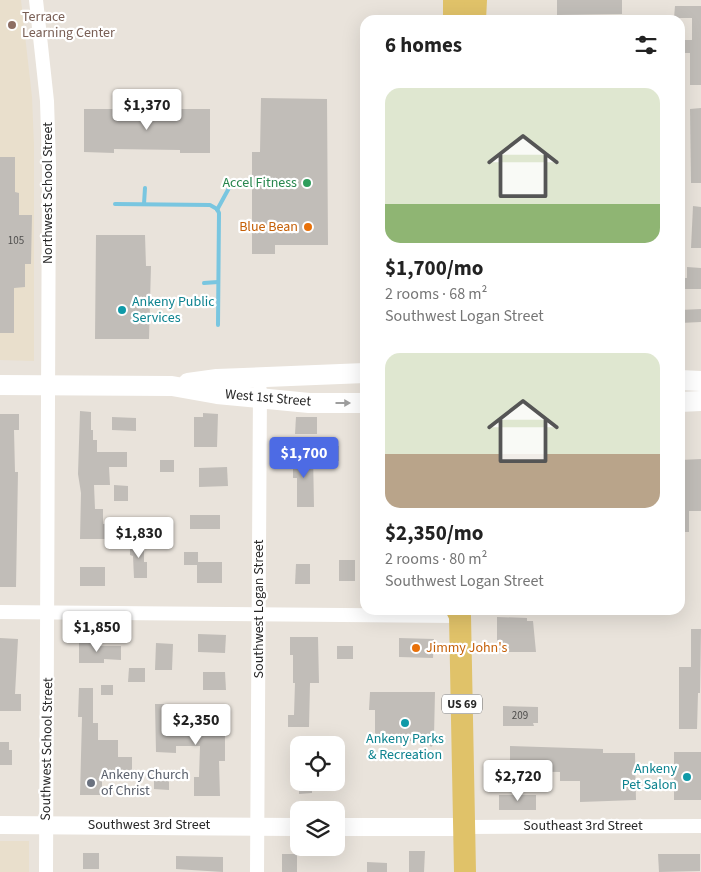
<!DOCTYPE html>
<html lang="en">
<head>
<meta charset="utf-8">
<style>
  body { margin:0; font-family:"Source Sans 3",sans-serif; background:#f2f2f2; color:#222; height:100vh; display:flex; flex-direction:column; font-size:19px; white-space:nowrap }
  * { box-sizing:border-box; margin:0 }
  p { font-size:16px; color:#767676 }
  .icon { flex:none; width:28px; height:28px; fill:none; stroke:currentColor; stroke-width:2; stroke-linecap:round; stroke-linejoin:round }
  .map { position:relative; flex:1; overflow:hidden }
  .panel { position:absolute; left:360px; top:15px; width:325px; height:600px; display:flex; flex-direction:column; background:#fff; border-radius:15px; box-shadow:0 5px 20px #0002 }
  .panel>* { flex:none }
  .buttons { position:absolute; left:290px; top:736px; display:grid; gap:10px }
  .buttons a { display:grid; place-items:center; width:55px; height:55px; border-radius:10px; background:#fff; box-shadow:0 5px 20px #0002; font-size:25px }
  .price { position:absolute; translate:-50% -42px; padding:0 11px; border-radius:5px; background:#fff; color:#222; font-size:16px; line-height:32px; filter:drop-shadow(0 1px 2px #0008) }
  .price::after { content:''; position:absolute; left:50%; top:30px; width:15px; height:11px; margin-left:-8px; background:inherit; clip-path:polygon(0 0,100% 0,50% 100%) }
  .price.active { background:#4d6be4; color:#fff }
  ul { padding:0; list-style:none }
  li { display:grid; align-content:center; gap:10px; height:265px; padding:0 25px }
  li span { display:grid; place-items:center; height:155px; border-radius:15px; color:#555 }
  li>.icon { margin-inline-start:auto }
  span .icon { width:90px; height:90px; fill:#fffc; stroke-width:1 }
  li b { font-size:21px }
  h2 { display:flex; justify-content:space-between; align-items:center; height:60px; padding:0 25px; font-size:21px }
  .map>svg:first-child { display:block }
  .education { fill:#e9dfcc }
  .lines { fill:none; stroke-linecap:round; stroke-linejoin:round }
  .stream { stroke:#79c6e0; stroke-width:4 }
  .building { fill:#c1bdb8 }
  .minor { stroke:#fff; stroke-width:14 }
  .tertiary { stroke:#fff; stroke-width:18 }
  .secondary { stroke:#fff; stroke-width:20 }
  .primary { stroke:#e0c269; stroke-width:22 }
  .oneway { fill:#9e9e9e }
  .education-dot { fill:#8d6e63; stroke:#fff; stroke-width:2 }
  .leisure-dot { fill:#2e9e5b; stroke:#fff; stroke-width:2 }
  .food-dot { fill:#e8710a; stroke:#fff; stroke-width:2 }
  .culture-dot { fill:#0f9aa8; stroke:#fff; stroke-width:2 }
  .worship-dot { fill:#6b7280; stroke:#fff; stroke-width:2 }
  .labels { text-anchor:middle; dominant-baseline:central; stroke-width:4.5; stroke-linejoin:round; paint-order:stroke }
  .number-label { font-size:11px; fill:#4e4d4c }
  .shield { fill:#fff; stroke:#686868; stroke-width:1 }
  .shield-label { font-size:12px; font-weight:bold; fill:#282828 }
  .education-label { font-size:14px; fill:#785e54; stroke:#fff; text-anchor:start }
  .leisure-label { font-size:14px; fill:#27864d; stroke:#fff; text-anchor:end }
  .street-label { font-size:14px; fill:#282828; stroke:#fff }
  .food-label { font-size:14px; fill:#c56008; stroke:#fff; text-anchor:end }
  .culture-label { font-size:14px; fill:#0d838f; stroke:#fff; text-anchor:start }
  .worship-label { font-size:14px; fill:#5b616d; stroke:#fff; text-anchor:start }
</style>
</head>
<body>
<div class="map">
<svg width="701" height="872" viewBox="0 0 701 872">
  <rect width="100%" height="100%" fill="#e9e3db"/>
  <g class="education">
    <path d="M0,0H21L32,97L34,145V361L0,360Z"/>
    <rect x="0" y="841" width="29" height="31"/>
  </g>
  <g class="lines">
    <g class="stream">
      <path d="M115,204L210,205L217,209L219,213L218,325"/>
      <path d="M144,204L145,188"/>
      <path d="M217,210L229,188"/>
      <path d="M204,283L218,282"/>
    </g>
  </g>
  <g class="building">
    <path d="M557,0H622V14L557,15Z"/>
    <path d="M675,6H701V85H690V53H680V40H692V18H674Z"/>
    <path d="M261,98L327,99L328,245H275V254H252V152H260Z"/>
    <path d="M701,108V183H691L690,109Z"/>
    <path d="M84,109H114V112L180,113L179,109H210V153H180V150L114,149V153L84,152Z"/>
    <path d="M0,157H15V192L19,193V215H32L31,264H25V287L14,288V333H0Z"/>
    <path d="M693,206L701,207V248H691Z"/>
    <path d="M96,235H145L146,266H151L149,339H95Z"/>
    <path d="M687,267L701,268V289H681V278H687Z"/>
    <path d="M701,309V322L680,323V310Z"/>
    <path d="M80,411L91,412V430H93V440H97V452H127V467H109L110,485H94L95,509H103V524H115L114,539H80L81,493L78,474Z"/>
    <path d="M203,413L218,414L217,447H194V417H203Z"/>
    <path d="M0,414H19V430H14L15,472H18L16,587H0Z"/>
    <path d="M112,417L136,418V431L112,430Z"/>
    <path d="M296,417H317V434H295Z"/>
    <rect x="322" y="446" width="17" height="15"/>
    <path d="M293,453L313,454L314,507H297V478H293Z"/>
    <path d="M701,459V511H689V532H680V460Z"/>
    <rect x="160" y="460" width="14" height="12"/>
    <path d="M227,467L228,486L199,487V468Z"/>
    <path d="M114,485L128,486V501H114Z"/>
    <rect x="190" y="515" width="30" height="14"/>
    <path d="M130,540L144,541V562H147V578H134L133,556L130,555Z"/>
    <path d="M184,552H198V562H222V583H197V565H184Z"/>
    <rect x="339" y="560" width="16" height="21"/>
    <path d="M296,564H310V584H295Z"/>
    <rect x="80" y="567" width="25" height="19"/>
    <path d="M497,617L527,618V621H533L536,652H497Z"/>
    <path d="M691,629H701L700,693H698L697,729H679V667H691Z"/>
    <path d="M198,634L226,635L225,653L198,652Z"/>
    <path d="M290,637H318L319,683H310L309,727H288V715H294L295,683H293V655H290Z"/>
    <path d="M0,638L18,639L15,694H21V711H0Z"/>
    <path d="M399,638L434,639L433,658L399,657Z"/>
    <path d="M79,640H92V646H121V660L104,659V663H79Z"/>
    <path d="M156,643L173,644L172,670H155Z"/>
    <rect x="337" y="646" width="16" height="13"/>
    <path d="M129,668H145V682H128Z"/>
    <path d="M203,672H225L226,690H203Z"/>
    <rect x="101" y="685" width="12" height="10"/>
    <path d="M79,688H93V723H98V740H118V757H132V772H102V795H80L82,717H78Z"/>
    <path d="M370,692H435L434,736L439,740L431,747L426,741H375V710H369Z"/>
    <path d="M155,704H170V733L198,732V713H225V761H219L220,796H194V777H199L200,746H176V753L156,752Z"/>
    <path d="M503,706L538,707V723H533L534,726H503Z"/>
    <path d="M0,742H9V750H12V765H0Z"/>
    <path d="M510,746L603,749V753H635L636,800L580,802V781H560V772L510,771Z"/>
    <rect x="674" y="752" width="27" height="48"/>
    <path d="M154,773L169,774V790L154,789Z"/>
    <path d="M299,782H312V793L299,794Z"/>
    <rect x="499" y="795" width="37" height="15"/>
    <path d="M409,851H425L424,872H409Z"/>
    <rect x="83" y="853" width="16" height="16"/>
    <rect x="282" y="854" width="15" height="18"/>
    <path d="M658,854H700V871L659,872Z"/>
    <path d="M176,856L223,857V872L176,869Z"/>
    <path d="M367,862L387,863V872H367Z"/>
  </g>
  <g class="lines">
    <g class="minor">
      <path d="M36,0L47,101L49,164L46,872"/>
      <path d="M0,612L460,616"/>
      <path d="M464,827L701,826"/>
      <path d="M257,872L260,390"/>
    </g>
    <g class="tertiary">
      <path d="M0,825L299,827"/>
      <path d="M336,827H464"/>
    </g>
    <g class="secondary">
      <path d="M680,380L701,381"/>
      <path d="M188,383L217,379L365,373"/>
      <path d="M0,385L172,386L217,394L309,403H365"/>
      <path d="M680,402L701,401"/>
    </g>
    <g class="primary">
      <path d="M454,20V0"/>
      <path d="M475,20L476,0"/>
      <path d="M457,610L460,616L465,872"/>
    </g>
  </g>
  <defs><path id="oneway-solid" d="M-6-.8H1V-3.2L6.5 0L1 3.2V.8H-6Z" transform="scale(1.25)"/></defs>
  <use class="oneway" href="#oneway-solid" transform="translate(343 403)"/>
  <circle class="education-dot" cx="12" cy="25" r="5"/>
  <circle class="leisure-dot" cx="307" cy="183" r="5"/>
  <g class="food-dot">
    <circle cx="308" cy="227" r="5"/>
    <circle cx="416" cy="648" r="5"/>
  </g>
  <g class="culture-dot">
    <circle cx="122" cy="310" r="5"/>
    <circle cx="405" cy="723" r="5"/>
    <circle cx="687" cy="777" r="5"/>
  </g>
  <circle class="worship-dot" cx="91" cy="783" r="5"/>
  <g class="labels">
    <g class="number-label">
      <text x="16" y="240">105</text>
      <text x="520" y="715">209</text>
    </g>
    <rect class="shield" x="442" y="694.5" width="40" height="19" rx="4"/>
    <g class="shield-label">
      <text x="462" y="704">US 69</text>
    </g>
    <g class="education-label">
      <text x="22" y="17">Terrace<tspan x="22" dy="16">Learning Center</tspan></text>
    </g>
    <g class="leisure-label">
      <text x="297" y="183">Accel Fitness</text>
    </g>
    <g class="street-label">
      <text transform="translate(48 193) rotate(-90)">Northwest School Street</text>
      <text transform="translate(268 398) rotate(5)">West 1st Street</text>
      <text transform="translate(259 609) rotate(-90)">Southwest Logan Street</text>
      <text transform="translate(47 749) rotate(-89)">Southwest School Street</text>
      <text x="149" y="825">Southwest 3rd Street</text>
      <text x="583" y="826">Southeast 3rd Street</text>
    </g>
    <g class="food-label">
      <text x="298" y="227">Blue Bean</text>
      <text x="426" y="648" text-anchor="start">Jimmy John's</text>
    </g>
    <g class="culture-label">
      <text x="132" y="302">Ankeny Public<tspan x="132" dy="16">Services</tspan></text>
      <text x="405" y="739" text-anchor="middle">Ankeny Parks<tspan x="405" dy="16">&amp; Recreation</tspan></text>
      <text x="677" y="769" text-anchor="end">Ankeny<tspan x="677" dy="16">Pet Salon</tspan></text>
    </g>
    <g class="worship-label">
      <text x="101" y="775">Ankeny Church<tspan x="101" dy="16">of Christ</tspan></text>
    </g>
  </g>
</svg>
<div class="buttons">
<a><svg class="icon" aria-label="locate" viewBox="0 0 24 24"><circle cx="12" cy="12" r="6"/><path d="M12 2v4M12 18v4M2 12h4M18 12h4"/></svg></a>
<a><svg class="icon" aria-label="layers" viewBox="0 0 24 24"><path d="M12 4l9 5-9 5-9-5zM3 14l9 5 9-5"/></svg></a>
</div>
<b class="price" style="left:147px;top:131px">$1,370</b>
<b class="price active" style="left:304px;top:479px">$1,700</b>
<b class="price" style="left:139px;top:559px">$1,830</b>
<b class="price" style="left:97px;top:653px">$1,850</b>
<b class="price" style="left:196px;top:746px">$2,350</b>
<b class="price" style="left:518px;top:802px">$2,720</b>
<section class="panel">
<h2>6 homes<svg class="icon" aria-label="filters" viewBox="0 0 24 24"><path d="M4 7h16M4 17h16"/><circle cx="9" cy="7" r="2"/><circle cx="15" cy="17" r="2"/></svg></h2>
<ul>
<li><span style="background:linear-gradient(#dfe7d0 75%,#8fb573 0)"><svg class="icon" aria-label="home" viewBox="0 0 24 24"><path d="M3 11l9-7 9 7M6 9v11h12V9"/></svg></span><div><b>$1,700/mo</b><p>2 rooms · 68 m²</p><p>Southwest Logan Street</p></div></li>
<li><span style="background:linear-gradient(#dfe7d0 65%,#b9a48a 0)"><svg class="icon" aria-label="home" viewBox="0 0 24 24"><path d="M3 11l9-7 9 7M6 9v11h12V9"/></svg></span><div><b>$2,350/mo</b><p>2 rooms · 80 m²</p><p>Southwest Logan Street</p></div></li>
</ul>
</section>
</div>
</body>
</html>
